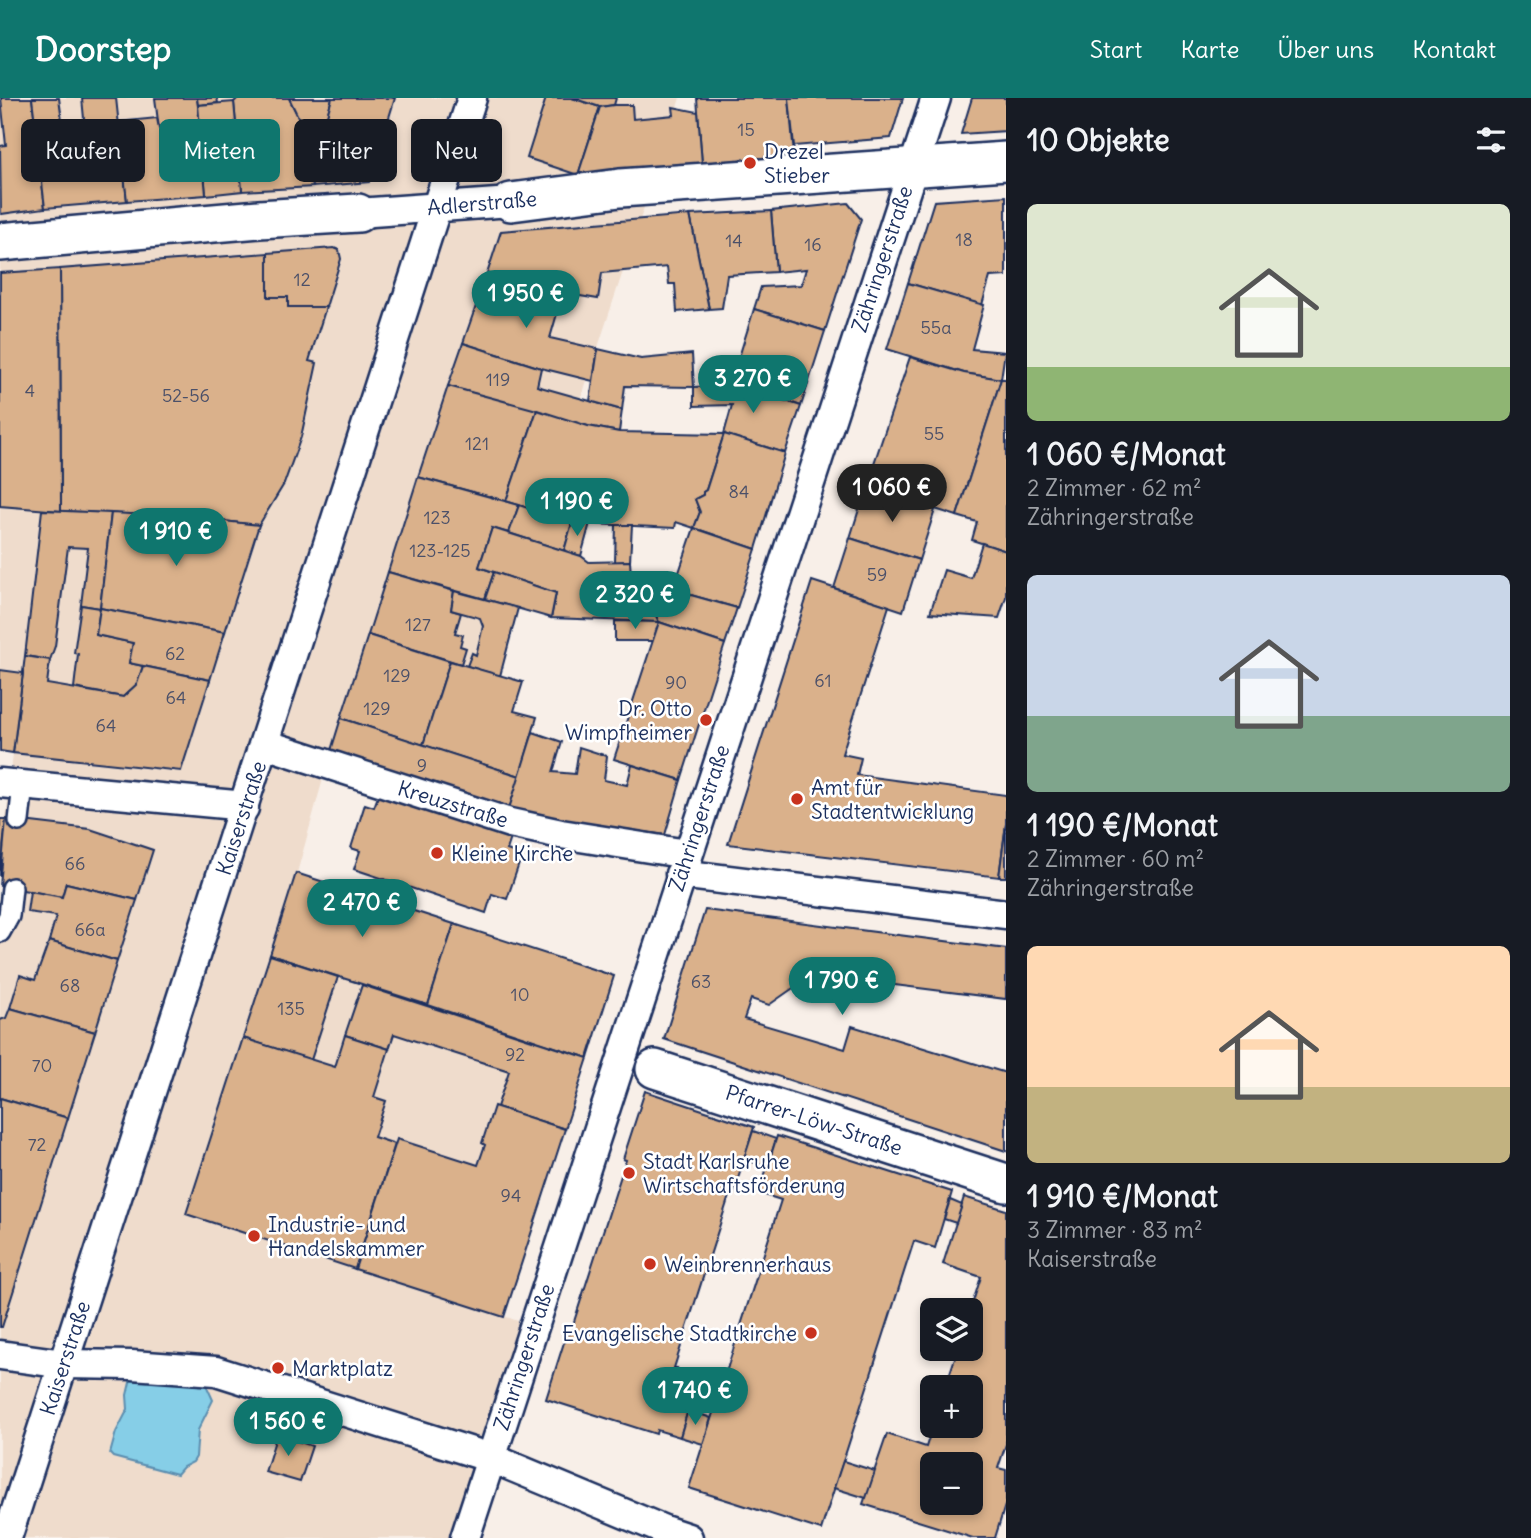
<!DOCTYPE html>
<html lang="de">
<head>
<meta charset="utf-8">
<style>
  body { margin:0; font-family:Delius,sans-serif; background:#20242c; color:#f1f3f6; height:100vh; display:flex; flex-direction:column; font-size:26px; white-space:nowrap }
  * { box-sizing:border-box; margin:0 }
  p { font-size:23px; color:#9ea1a6 }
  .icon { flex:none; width:38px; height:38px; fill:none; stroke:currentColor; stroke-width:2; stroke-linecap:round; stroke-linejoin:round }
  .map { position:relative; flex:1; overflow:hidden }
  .panel { display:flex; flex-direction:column; background:#171b24; width:525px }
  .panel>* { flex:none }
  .hud { position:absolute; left:21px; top:21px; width:665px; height:63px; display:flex; gap:14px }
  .buttons { position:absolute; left:920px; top:1200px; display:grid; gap:14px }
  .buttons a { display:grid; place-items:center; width:63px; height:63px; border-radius:10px; background:#171b24; box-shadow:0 4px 10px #0003; font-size:35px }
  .price { position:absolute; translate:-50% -60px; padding:0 16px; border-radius:24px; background:#0f766e; color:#fff; font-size:23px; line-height:46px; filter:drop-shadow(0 2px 4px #0008) }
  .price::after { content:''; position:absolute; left:50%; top:42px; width:21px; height:16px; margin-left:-10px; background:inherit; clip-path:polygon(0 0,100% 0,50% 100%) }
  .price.selected { background:#222; color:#fff }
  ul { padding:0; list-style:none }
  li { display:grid; align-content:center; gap:14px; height:371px; padding:0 21px }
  li span { display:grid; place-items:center; height:217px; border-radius:10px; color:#555 }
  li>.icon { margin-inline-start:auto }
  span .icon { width:126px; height:126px; fill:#fffc; stroke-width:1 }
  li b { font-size:30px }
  h2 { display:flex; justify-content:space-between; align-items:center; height:84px; padding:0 21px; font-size:30px }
  .tag { padding:0 24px; border-radius:10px; background:#171b24; box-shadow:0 4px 10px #0003; font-size:24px; line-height:63px }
  .tag.selected { background:#0f766e; color:#fff }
  header { display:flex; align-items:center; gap:42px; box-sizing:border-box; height:98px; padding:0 35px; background:#0f766e; color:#fff }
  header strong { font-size:33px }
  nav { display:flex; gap:38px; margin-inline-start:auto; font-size:24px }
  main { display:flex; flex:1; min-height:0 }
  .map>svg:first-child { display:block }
  .built { fill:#efdccc }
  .water { fill:#86cee7; stroke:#5b8eb0; stroke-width:2 }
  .building { fill:#dab18b; stroke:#1b2f5e; stroke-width:2; fill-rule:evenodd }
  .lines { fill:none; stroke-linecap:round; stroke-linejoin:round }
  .service-casing { stroke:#1b2f5e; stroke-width:24 }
  .pedestrian-casing { stroke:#1b2f5e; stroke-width:33 }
  .minor-casing { stroke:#1b2f5e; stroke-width:42 }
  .service { stroke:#fff; stroke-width:19 }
  .pedestrian { stroke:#fff; stroke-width:28 }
  .minor { stroke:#fff; stroke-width:37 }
  .poi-dot { fill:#c8321e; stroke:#fff; stroke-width:2.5 }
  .labels { text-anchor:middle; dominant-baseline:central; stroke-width:5; stroke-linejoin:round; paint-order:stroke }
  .number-label { font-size:18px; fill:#4b5069 }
  .poi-label { font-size:21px; fill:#1b2f5e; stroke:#fff; text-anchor:start }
  .street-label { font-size:21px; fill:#1b2f5e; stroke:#fff }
</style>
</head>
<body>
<header>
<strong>Doorstep</strong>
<nav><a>Start</a><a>Karte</a><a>Über uns</a><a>Kontakt</a></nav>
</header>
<main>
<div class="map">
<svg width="1006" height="1440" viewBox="0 0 1006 1440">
  <rect width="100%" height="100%" fill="#f8efe8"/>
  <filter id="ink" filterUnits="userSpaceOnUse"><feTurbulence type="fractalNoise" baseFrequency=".0143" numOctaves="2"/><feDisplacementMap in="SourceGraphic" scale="14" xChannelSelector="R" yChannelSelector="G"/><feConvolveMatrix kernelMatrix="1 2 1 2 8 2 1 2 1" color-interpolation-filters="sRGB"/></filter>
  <g filter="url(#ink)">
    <path class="built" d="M0,0H680L451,696L329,659L297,775L614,878L504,1218L534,1229L465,1440H0V779L13,655L0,653Z"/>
    <path class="water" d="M131,1280L204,1282L213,1302L198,1332L196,1359L193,1364L183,1369L177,1376L113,1359L110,1356L116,1334L128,1311L127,1297Z"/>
    <g class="building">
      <path d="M1,0H32L45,110L1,116L0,48L6,47Z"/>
      <path d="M32,0H59L65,44L86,41L82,0H116L127,103L45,110Z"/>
      <path d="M155,0H197L200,26L159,31Z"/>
      <path d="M197,0H217L218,5L198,7Z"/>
      <path d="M238,0H289L305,33L313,89L242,93L234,4Z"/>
      <path d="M289,0H332L323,32L305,33Z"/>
      <path d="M332,0H395L369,84L313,89L305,33L323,32Z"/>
      <path d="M546,0H572L600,9L578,77L527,60Z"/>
      <path d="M572,0H616L614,7L600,9Z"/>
      <path d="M697,0H789L794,57L702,66Z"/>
      <path d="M789,0H903L891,40L794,48Z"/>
      <path d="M972,0H1006V33L961,36Z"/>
      <path d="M234,4L242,93L206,97L198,7Z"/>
      <path d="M614,7H632L633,21L674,17L673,9L698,14L702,66L578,77L600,9Z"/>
      <path d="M157,20L159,31L200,26L206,97L127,103L118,24Z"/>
      <path d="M1006,98V178L990,179L982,207L908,185L934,103Z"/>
      <path d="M848,105L861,121L825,233L754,211L761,189L801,187L806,171L776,174L771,113Z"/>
      <path d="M771,113L776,174L727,177L722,210L709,211L690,117Z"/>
      <path d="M690,117L709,211L677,214L675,186H669L667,169L602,175L598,201L485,182L501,133Z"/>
      <path d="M334,150L339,152L341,161L326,209H288V199H268V155Z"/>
      <path d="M268,155V199H288V209H326L309,263L317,265L301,339L284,386L259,427L188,419L61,413L60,171Z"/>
      <path d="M60,171L61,413L0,408V175Z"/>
      <path d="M485,182L563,195L550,240L598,251L593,283L541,270L463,245Z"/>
      <path d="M908,185L984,207L972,251L1005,254L1001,281L964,275L887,251Z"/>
      <path d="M754,211L825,233L801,308L738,287L730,288Z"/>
      <path d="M463,245L541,270L537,288L622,312L619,334L588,328L448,288Z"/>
      <path d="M598,251L641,261L692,256L694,289L625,288L622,312L590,303Z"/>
      <path d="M910,259L964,275L1001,281L957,418L866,389Z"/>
      <path d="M1001,281H1006V453L972,442L977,424L957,418Z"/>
      <path d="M738,287L801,308L785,355L724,336L732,307L694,308V289Z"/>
      <path d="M448,288L537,312L506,403L418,379Z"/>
      <path d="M537,312L588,328L619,334L724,336L706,392L703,394V397L695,401L700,414L694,430L676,424L675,430L572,425L506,403Z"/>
      <path d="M724,336L785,355L756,451L694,430L700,414L695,401L703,397V394L706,392Z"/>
      <path d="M418,379L519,407L509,435L492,430L479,469L494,474L485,501L388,474Z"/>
      <path d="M866,389L935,412L919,462L850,440Z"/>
      <path d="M519,407L572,425L564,453L509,435Z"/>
      <path d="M42,412L111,415L100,510L81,507L88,450L68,449L55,548L50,562L25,558Z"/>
      <path d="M111,415L188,419L259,427L225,534L100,510Z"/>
      <path d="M572,425H590L581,458L564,453Z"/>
      <path d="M616,427H632L630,463L615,464Z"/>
      <path d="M492,430L581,458L589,464L630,463L631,477L673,492L670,502L653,511L659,524L551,520L556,495L479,469Z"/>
      <path d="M694,430L756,451L737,510L673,492Z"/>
      <path d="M850,440L919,462L903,513L834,490Z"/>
      <path d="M982,445L1006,453V499L999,520L930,515L944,472L971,480Z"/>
      <path d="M388,474L454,493L451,512L461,515L455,535L463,537L460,548L466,550L461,566L368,537Z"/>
      <path d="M494,474L556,495L551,520L485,501Z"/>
      <path d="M812,483L889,508L842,656L861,660L857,677L1006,697V726L999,779L728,746Z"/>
      <path d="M673,492L737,510L725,546L659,524L653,511L670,502Z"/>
      <path d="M454,493L518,510L500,578L467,568L472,555L476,557L483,528L480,520L451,512Z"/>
      <path d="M81,507L100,510L96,537L133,545L129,565L143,568L137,586L123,599L74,590L78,556L74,555Z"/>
      <path d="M100,510L225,534L210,582L129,565L133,545L96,537Z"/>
      <path d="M615,523L659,524L653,543H615Z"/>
      <path d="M659,524L725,546L681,682L614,661Z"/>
      <path d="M368,537L450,563L423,647L341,620Z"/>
      <path d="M25,558L50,562L47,586L123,599L137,586L143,568L210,582L181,673L13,655Z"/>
      <path d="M450,563L523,584L514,613L537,619L520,678L423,647Z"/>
      <path d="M0,572L23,575L13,655L0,653Z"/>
      <path d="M341,620L520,678L508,714L329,659Z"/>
      <path d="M533,634L562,644L553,674L575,676L579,649L607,658L604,682L627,687L632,667L681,682L665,737L508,714Z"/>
      <path d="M380,693L512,737L507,752L522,757L507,801L492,796L486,815L354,771L360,753L351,750L365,706L374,709Z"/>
      <path d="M0,721H6L0,779Z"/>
      <path d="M6,721L90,731L153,752L137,802L66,785L62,799L0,788Z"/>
      <path d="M1006,726V779H999Z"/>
      <path d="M296,775L454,826L428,907L270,857Z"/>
      <path d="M66,785L137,802L117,863L49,843L56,818L27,814L30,793L62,799Z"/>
      <path d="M705,812L1006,851V901L800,875L799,886L769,907L751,901L744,921L845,951L852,928L1006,975V1053L664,941Z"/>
      <path d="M454,826L614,878L588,960L428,907Z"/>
      <path d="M49,843L117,863L95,934L10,910L20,877L35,882Z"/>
      <path d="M270,857L338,879L311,962L243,940Z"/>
      <path d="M362,887L588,960L565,1031L497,1009L509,973L394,936L389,951L345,937Z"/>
      <path d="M10,910L95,934L68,1020L0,1000V922L6,920Z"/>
      <path d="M345,937L389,951L374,999L386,1003L374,1039L395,1046L355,1171L186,1116L243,940L335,969Z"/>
      <path d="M645,993L754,1029L733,1097L730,1095L674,1270H677L672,1285L694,1292L680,1339L657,1332L656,1336L546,1301L567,1235L570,1236L626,1062L623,1061Z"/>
      <path d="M0,1000L68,1020L2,1229H0Z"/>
      <path d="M494,1008L565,1031L504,1219L355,1171L397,1041L478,1067L485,1047L482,1045Z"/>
      <path d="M753,1033L776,1041L767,1069L744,1061Z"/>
      <path d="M777,1038L952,1094L935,1150L914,1143L821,1432L689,1390L781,1102L759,1095Z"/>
      <path d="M964,1099L1006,1112V1346L998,1370L1006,1372V1404L995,1440H973L863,1406L887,1336L926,1349L933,1327L971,1328V1290H945L958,1251H971L970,1213L981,1179L943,1166ZM933,1367H971V1405H933Z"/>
      <path d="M950,1102L962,1107L956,1125L944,1121Z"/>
      <path d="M688,1312L711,1320L703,1346L680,1339Z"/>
      <path d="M277,1336L312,1348L300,1384L265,1374Z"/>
      <path d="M843,1363L875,1373L866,1400L834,1390Z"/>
    </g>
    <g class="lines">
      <defs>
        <g id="service">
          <path d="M19,723L23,687"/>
          <path d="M0,834L9,818L12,790"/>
        </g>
        <g id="pedestrian">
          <path d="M358,115L511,104"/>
          <path d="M265,646L510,725L561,736L687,756"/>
          <path d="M0,685L235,707L244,710"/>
          <path d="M680,776L1006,816"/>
          <path d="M0,1257L64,1266L132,1267L216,1273L491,1360L664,1432L688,1440"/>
          <path d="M7,1440L472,0"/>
          <path d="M465,1440L936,0"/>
        </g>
        <g id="minor">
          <path d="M511,104L620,90L1006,63"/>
          <path d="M0,144L259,121L358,115"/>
          <path d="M655,971L1006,1085"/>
        </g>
      </defs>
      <use href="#service" class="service-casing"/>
      <use href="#pedestrian" class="pedestrian-casing"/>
      <use href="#minor" class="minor-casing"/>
      <use href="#service" class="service"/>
      <use href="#pedestrian" class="pedestrian"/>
      <use href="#minor" class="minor"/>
    </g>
  </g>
  <g class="poi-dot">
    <circle cx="750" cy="65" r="7"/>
    <circle cx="706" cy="622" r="7"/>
    <circle cx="797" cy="701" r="7"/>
    <circle cx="437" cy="755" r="7"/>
    <circle cx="629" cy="1075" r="7"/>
    <circle cx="254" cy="1138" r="7"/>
    <circle cx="650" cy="1166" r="7"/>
    <circle cx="811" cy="1235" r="7"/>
    <circle cx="278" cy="1270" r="7"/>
  </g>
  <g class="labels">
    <g class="number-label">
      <text x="746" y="31">15</text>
      <text x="964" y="141">18</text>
      <text x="734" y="142">14</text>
      <text x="813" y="146">16</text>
      <text x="302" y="181">12</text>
      <text x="936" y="229">55a</text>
      <text x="498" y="281">119</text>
      <text x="30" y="292">4</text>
      <text x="186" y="297">52-56</text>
      <text x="934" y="335">55</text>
      <text x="477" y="345">121</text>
      <text x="739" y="393">84</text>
      <text x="437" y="419">123</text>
      <text x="440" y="452">123-125</text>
      <text x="877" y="476">59</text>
      <text x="418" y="526">127</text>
      <text x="175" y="555">62</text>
      <text x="397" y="577">129</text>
      <text x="823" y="582">61</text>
      <text x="676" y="584">90</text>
      <text x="176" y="599">64</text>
      <text x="377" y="610">129</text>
      <text x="106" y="627">64</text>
      <text x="422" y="667">9</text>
      <text x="75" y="765">66</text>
      <text x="90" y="831">66a</text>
      <text x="701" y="883">63</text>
      <text x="70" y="887">68</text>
      <text x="520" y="896">10</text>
      <text x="291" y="910">135</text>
      <text x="515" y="956">92</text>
      <text x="42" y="967">70</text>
      <text x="37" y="1046">72</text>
      <text x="511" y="1097">94</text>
    </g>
    <g class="poi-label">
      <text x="764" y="53">Drezel<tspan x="764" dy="24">Stieber</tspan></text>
      <text x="692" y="610" text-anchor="end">Dr. Otto<tspan x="692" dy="24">Wimpfheimer</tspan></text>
      <text x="811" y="689">Amt für<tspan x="811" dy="24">Stadtentwicklung</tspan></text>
      <text x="451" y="755">Kleine Kirche</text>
      <text x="643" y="1063">Stadt Karlsruhe<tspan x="643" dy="24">Wirtschaftsförderung</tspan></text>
      <text x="268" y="1126">Industrie- und<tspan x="268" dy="24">Handelskammer</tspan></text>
      <text x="664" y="1166">Weinbrennerhaus</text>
      <text x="797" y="1235" text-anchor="end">Evangelische Stadtkirche</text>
      <text x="292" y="1270">Marktplatz</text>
    </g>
    <g class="street-label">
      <text transform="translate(482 105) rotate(-5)">Adlerstraße</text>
      <text transform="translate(882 161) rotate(-72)">Zähringerstraße</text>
      <text transform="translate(453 706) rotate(17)">Kreuzstraße</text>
      <text transform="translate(241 720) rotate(-72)">Kaiserstraße</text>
      <text transform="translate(699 720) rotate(-72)">Zähringerstraße</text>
      <text transform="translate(814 1022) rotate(18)">Pfarrer-Löw-Straße</text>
      <text transform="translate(524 1259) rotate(-72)">Zähringerstraße</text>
      <text transform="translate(65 1260) rotate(-72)">Kaiserstraße</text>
    </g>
  </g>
</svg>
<div class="buttons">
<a><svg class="icon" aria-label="layers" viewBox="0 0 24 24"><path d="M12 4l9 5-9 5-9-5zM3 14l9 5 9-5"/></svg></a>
<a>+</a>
<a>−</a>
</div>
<b class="price" style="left:526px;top:232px">1 950 €</b>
<b class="price" style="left:753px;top:317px">3 270 €</b>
<b class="price selected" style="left:892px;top:426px">1 060 €</b>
<b class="price" style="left:577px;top:440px">1 190 €</b>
<b class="price" style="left:176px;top:470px">1 910 €</b>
<b class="price" style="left:635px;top:533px">2 320 €</b>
<b class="price" style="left:362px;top:841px">2 470 €</b>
<b class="price" style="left:842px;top:919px">1 790 €</b>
<b class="price" style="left:695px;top:1329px">1 740 €</b>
<b class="price" style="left:288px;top:1360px">1 560 €</b>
<div class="hud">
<a class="tag">Kaufen</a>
<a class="tag selected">Mieten</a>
<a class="tag">Filter</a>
<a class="tag">Neu</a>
</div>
</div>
<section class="panel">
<h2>10 Objekte<svg class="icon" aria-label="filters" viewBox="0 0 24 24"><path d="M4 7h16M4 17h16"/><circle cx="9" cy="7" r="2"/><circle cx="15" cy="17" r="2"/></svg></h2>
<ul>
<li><span style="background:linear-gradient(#dfe7d0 75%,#8fb573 0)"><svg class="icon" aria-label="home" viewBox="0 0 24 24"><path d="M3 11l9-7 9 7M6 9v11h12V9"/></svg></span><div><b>1 060 €/Monat</b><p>2 Zimmer · 62 m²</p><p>Zähringerstraße</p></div></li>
<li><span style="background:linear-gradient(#c9d6e8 65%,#7fa58c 0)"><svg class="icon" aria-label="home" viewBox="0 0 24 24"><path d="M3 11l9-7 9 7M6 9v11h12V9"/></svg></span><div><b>1 190 €/Monat</b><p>2 Zimmer · 60 m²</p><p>Zähringerstraße</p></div></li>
<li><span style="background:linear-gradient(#ffd9b3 65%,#c2b280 0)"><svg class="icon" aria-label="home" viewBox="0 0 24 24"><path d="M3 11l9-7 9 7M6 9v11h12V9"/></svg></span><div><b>1 910 €/Monat</b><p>3 Zimmer · 83 m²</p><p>Kaiserstraße</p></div></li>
</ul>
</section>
</main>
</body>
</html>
